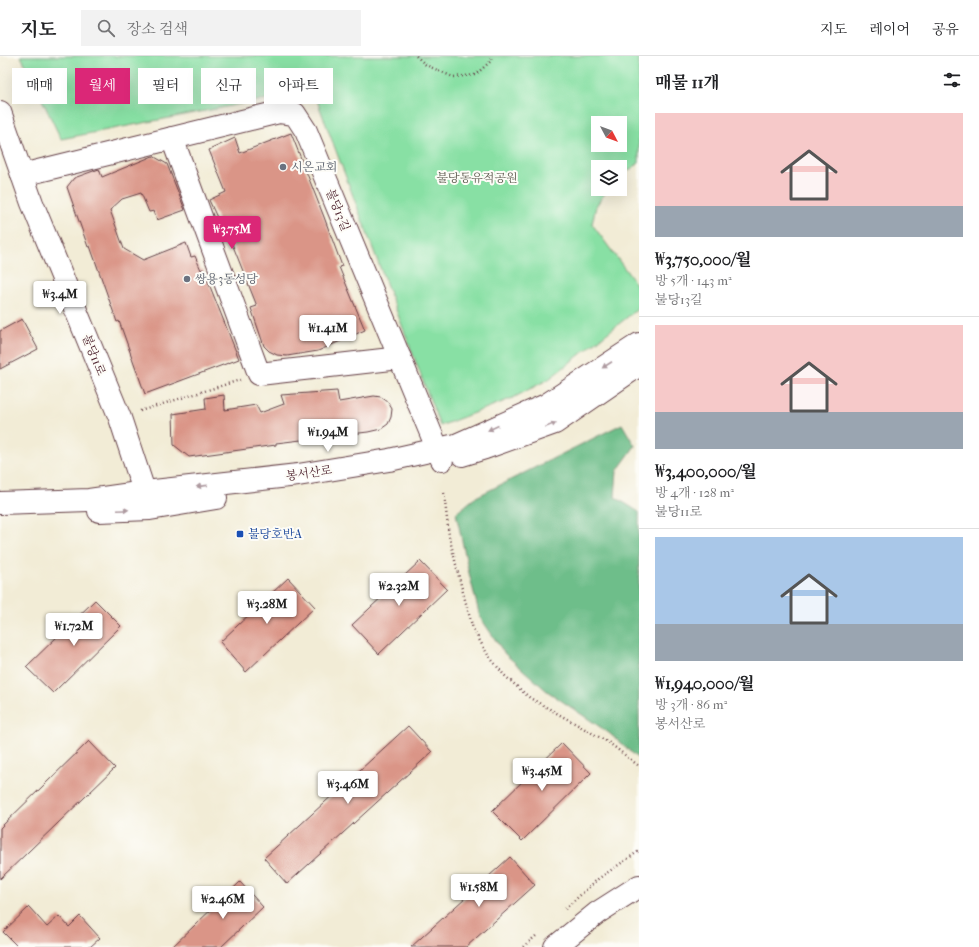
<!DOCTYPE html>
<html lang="ko">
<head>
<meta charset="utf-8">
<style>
  body { margin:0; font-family:"IM FELL French Canon","Noto Serif KR",serif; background:#f2f2f2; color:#202124; height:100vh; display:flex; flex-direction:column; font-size:15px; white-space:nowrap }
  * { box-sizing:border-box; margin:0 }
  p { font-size:13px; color:#757577 }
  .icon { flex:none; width:22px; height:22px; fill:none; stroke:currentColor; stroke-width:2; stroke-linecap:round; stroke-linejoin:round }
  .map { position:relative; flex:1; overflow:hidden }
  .drawer { display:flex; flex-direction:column; background:#fff; width:340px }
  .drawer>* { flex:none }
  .guide { position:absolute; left:12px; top:12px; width:380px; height:36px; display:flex; gap:8px }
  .needle { width:26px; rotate:131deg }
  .fabs { position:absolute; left:591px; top:60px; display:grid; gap:8px }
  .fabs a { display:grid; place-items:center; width:36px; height:36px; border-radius:0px; background:#fff; box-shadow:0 4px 16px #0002; font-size:20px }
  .price { position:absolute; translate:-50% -34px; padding:0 9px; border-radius:4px; background:#fff; color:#222; font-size:13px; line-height:26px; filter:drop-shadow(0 1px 2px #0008) }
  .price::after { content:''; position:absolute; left:50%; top:24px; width:12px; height:9px; margin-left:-6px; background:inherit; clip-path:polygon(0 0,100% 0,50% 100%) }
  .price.active { background:#db2777; color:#fff }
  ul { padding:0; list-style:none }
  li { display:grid; align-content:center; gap:8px; height:212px; padding:0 16px }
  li+li { border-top:1px solid #e0e0e0 }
  li span { display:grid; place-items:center; height:124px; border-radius:0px; color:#555 }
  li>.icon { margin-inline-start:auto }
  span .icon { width:72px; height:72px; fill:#fffc; stroke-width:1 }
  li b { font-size:17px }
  h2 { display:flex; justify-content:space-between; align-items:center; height:48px; padding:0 16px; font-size:17px }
  .pill { padding:0 14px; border-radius:0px; background:#fff; box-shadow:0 4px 16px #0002; font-size:14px; line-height:36px }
  .pill.active { background:#db2777; color:#fff }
  header { display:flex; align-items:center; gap:24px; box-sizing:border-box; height:56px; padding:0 20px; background:#fff; border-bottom:1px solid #e0e0e0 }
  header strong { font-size:19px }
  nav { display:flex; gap:22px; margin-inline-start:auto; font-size:14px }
  .search { width:280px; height:36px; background:#f2f2f2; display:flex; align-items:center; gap:10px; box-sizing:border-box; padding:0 14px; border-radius:0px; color:#757577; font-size:15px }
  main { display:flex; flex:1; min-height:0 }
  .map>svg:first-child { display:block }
  .green { fill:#88e0a4; stroke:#698068; fill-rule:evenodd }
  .forest { fill:#6ebe8a; stroke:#5c6e5a }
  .building { fill:#da9587 }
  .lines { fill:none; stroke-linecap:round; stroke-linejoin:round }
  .minor-casing { stroke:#633e45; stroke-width:24 }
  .path { stroke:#633e45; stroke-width:2.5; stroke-dasharray:1 3; stroke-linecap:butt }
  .minor { stroke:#fff; stroke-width:22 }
  .oneway { fill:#ae9aa0 }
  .worship-dot { fill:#6b7280; stroke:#fdfcf7; stroke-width:1.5 }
  .transit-dot { fill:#1a4fb4; stroke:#fdfcf7; stroke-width:1.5 }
  .labels { text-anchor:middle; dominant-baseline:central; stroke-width:4; stroke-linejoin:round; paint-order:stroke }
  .worship-label { font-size:12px; fill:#5b616d; stroke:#fdfcf7; text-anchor:start }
  .park-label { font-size:12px; fill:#5d594f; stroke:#fdfcf7 }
  .street-label { font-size:12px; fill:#4a1f2b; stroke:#fdfcf7 }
  .transit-label { font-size:12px; fill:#164399; stroke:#fdfcf7; text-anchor:start }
</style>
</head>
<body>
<header>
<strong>지도</strong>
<div class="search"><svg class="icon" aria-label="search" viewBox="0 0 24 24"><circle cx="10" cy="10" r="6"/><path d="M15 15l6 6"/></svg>장소 검색</div>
<nav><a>지도</a><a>레이어</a><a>공유</a></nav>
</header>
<main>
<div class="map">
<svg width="639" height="891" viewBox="0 0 639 891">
  <rect width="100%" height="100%" fill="#fdfcf7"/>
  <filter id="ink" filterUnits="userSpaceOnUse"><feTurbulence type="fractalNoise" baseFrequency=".025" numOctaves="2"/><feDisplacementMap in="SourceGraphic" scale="8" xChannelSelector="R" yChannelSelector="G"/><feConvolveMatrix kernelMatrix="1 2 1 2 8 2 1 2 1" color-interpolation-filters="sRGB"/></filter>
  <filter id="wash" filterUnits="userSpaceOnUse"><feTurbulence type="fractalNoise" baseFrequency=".012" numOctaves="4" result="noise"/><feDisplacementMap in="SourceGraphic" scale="16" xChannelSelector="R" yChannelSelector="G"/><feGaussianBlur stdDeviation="0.9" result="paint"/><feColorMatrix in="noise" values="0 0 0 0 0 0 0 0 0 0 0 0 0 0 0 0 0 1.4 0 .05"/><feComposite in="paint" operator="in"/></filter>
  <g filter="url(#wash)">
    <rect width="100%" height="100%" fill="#f2ecd6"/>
    <path class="green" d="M21,0H639V107L620,121V111H598V133H608L596,150L592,168L639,232V252L549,323L513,342L440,370L313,34L61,83ZM598,67H620V89H598Z"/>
    <path class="forest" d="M622,368L635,390L617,415L615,441L639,456V703L609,677L547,635L505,598L480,561L469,517L456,457L476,441Z"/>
    <g id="blocks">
      <g class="building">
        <path d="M291,77L324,161L342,210L339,211L365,274L318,295L287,300L277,299L269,295L264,290L251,252L257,250L223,165L219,166L209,144L226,136L209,94L235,82L240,97Z"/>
        <path d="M153,100L167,108L185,154L157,164L154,155L149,156L141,137L122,143L110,154L124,193L143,204L186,187L191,201L195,200L201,214L203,213L239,303L145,338L119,265L117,266L90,190L88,191L67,131L74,122L99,113L102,121Z"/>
        <path d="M22,263L38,293L0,313V275Z"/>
        <path d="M337,335L339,346L374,340L381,341L388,346L392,353L391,361L388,368L381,373L368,376L276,387V389L189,401L174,389L173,358L206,353L205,342L224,339L225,354L256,349L260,357L284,348L281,339Z"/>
        <path d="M420,505L447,533L379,598L352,569Z"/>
        <path d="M288,522L315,551L246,616L220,586Z"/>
        <path d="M95,544L121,570L53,637L26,611Z"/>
        <path d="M408,670L432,696L287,828L264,802Z"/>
        <path d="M89,685L115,712L0,823V772Z"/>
        <path d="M562,687L591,717L522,785L492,755Z"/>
        <path d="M510,801L535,829L466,891H411Z"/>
        <path d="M240,826L263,851L221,891H172Z"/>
        <path d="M29,851L47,871L59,860L69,871L80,860L100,882L90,891H18L3,876Z"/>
      </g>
    </g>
  </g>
  <g filter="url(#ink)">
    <use href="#blocks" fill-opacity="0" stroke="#633e45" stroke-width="1"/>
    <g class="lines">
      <defs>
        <g id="minor">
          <path d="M0,56L32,147L120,362L149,450"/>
          <path d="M172,82L259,318L400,302"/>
          <path d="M22,119L279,56L295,58L306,75L442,404"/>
          <path d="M462,399L485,392L555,367L639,309"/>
          <path d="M0,447L89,444L145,436L298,419L389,404L456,389L546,349L639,288"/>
          <path d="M99,455L150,453L216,442"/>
          <path d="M555,891L597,857L639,830"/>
        </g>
      </defs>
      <use href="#minor" class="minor-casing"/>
      <g class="path">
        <path d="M416,0L426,9L453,21L475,19L491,5L493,0"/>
        <path d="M140,355L240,324"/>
        <path d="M444,437L449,480L461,529L473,573L488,599L504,619L530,642L608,686L639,710"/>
        <path d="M565,853L598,823L639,795"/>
        <path d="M523,891L537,879"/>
      </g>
      <use href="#minor" class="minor"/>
    </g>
    <defs><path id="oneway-solid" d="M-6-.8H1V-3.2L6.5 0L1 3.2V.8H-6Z"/></defs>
    <g class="oneway">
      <use href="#oneway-solid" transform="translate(607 309) rotate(147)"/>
      <use href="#oneway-solid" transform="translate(551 369) rotate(-22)"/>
      <use href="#oneway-solid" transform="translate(493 372) rotate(156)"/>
      <use href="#oneway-solid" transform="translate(202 430) rotate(174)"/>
      <use href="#oneway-solid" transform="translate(123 454) rotate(-3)"/>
    </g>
  </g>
  <g class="worship-dot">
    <circle cx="283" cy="111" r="4"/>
    <circle cx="187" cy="223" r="4"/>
  </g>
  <rect class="transit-dot" x="236" y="474" width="8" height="8" rx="2"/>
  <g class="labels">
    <g class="worship-label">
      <text x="291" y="111">시온교회</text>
      <text x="195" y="223">쌍용3동성당</text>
    </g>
    <g class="park-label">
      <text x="477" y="122">불당동유적공원</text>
    </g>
    <g class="street-label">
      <text transform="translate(338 154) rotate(68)">불당13길</text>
      <text transform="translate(94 299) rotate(68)">불당11로</text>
      <text transform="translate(309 417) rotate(-8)">봉서산로</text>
    </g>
    <g class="transit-label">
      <text x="248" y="478">불당호반A</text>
    </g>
  </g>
</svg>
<div class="fabs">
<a><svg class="needle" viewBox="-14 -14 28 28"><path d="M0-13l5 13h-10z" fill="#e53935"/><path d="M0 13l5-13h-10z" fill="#757577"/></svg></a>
<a><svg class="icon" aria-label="layers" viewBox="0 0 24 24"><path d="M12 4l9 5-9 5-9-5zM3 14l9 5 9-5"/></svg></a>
</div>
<b class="price active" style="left:232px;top:194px">₩3.75M</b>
<b class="price" style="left:60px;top:259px">₩3.4M</b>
<b class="price" style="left:328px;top:293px">₩1.41M</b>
<b class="price" style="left:328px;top:397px">₩1.94M</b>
<b class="price" style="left:399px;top:551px">₩2.32M</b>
<b class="price" style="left:267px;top:569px">₩3.28M</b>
<b class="price" style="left:74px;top:591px">₩1.72M</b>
<b class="price" style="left:542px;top:736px">₩3.45M</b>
<b class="price" style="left:348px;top:749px">₩3.46M</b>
<b class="price" style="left:479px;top:852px">₩1.58M</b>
<b class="price" style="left:223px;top:864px">₩2.46M</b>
<div class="guide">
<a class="pill">매매</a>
<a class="pill active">월세</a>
<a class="pill">필터</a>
<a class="pill">신규</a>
<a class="pill">아파트</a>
</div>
</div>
<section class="drawer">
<h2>매물 11개<svg class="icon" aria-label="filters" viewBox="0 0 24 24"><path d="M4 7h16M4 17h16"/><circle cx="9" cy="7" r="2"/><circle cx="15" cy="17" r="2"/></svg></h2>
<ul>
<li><span style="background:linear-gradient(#f6c9c9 75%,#9aa5b1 0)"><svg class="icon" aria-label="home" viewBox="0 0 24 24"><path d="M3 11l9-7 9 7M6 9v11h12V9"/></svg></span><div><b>₩3,750,000/월</b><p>방 5개 · 143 m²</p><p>불당13길</p></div></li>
<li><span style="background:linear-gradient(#f6c9c9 70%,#9aa5b1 0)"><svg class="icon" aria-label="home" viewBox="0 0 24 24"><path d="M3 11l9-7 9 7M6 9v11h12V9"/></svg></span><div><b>₩3,400,000/월</b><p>방 4개 · 128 m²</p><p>불당11로</p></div></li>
<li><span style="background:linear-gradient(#a9c7e8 70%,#9aa5b1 0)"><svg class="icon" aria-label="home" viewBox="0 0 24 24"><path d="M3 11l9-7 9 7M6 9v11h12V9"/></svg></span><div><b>₩1,940,000/월</b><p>방 3개 · 86 m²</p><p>봉서산로</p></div></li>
</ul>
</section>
</main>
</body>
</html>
